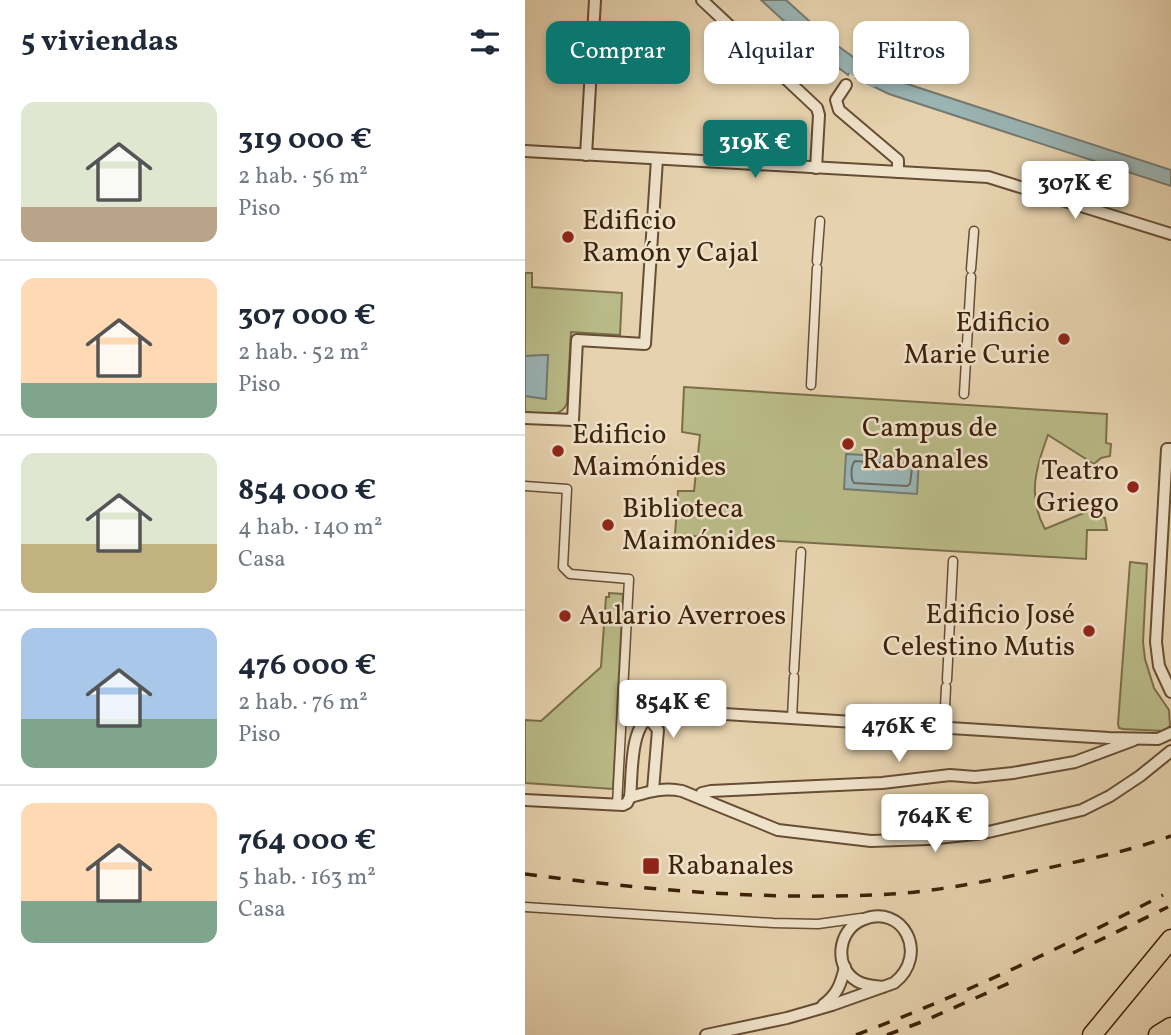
<!DOCTYPE html>
<html lang="es">
<head>
<meta charset="utf-8">
<style>
  body { margin:0; font-family:Vollkorn,serif; background:#f6f6f7; color:#1f2937; height:100vh; display:flex; flex-direction:column; font-size:26px; white-space:nowrap }
  * { box-sizing:border-box; margin:0 }
  p { font-size:23px; color:#747a83 }
  .icon { flex:none; width:38px; height:38px; fill:none; stroke:currentColor; stroke-width:2; stroke-linecap:round; stroke-linejoin:round }
  .map { position:relative; flex:1; overflow:hidden }
  .sheet { display:flex; flex-direction:column; background:#fff; width:525px }
  .sheet>* { flex:none }
  .banner { position:absolute; left:21px; top:21px; width:520px; height:63px; display:flex; gap:14px }
  .price { position:absolute; translate:-50% -60px; padding:0 16px; border-radius:7px; background:#fff; color:#222; font-size:23px; line-height:46px; filter:drop-shadow(0 2px 4px #0008) }
  .price::after { content:''; position:absolute; left:50%; top:42px; width:21px; height:16px; margin-left:-10px; background:inherit; clip-path:polygon(0 0,100% 0,50% 100%) }
  .price.current { background:#0f766e; color:#fff }
  ul { padding:0; list-style:none }
  li { display:flex; align-items:center; gap:21px; height:175px; padding:0 21px }
  li+li { border-top:2px solid #e0e1e3 }
  li span { display:grid; place-items:center; flex:none; width:196px; height:140px; border-radius:14px; color:#555 }
  li>.icon { margin-inline-start:auto }
  span .icon { width:84px; height:84px; fill:#fffc; stroke-width:1 }
  li b { font-size:30px }
  h2 { display:flex; justify-content:space-between; align-items:center; height:84px; padding:0 21px; font-size:30px }
  .chip { padding:0 24px; border-radius:14px; background:#fff; box-shadow:0 4px 10px #0003; font-size:24px; line-height:63px }
  .chip.current { background:#0f766e; color:#fff }
  main { display:flex; flex:1; min-height:0 }
  .map>svg:first-child { display:block }
  .green { fill:#b9bb88; stroke:#7b6e49; stroke-width:2 }
  .water { fill:#9ab5b5; stroke:#757a71; stroke-width:2 }
  .lines { fill:none; stroke-linecap:round; stroke-linejoin:round }
  .shore { stroke:#6c6b60; stroke-width:2 }
  .canal { stroke:#9ab5b5; stroke-width:14 }
  .pedestrian-casing { stroke:#674d33; stroke-width:11 }
  .minor-casing { stroke:#674d33; stroke-width:14 }
  .primary-casing { stroke:#3d210a; stroke-width:21 }
  .pedestrian { stroke:#efe2ca; stroke-width:8 }
  .minor { stroke:#efe2ca; stroke-width:10 }
  .primary { stroke:#e6d2ae; stroke-width:18 }
  .rail { stroke:#3d210a; stroke-width:3.5; stroke-dasharray:12 12; stroke-linecap:butt }
  .poi-dot { fill:#8f2418; stroke:#efe2ca; stroke-width:2.5 }
  .labels { text-anchor:middle; dominant-baseline:central; stroke-width:5; stroke-linejoin:round; paint-order:stroke }
  .poi-label { font-size:28px; fill:#3d210a; stroke:#efe2ca; text-anchor:start }
</style>
</head>
<body>
<main>
<section class="sheet">
<h2>5 viviendas<svg class="icon" aria-label="filters" viewBox="0 0 24 24"><path d="M4 7h16M4 17h16"/><circle cx="9" cy="7" r="2"/><circle cx="15" cy="17" r="2"/></svg></h2>
<ul>
<li><span style="background:linear-gradient(#dfe7d0 75%,#b9a48a 0)"><svg class="icon" aria-label="home" viewBox="0 0 24 24"><path d="M3 11l9-7 9 7M6 9v11h12V9"/></svg></span><div><b>319 000 €</b><p>2 hab. · 56 m²</p><p>Piso</p></div></li>
<li><span style="background:linear-gradient(#ffd9b3 75%,#7fa58c 0)"><svg class="icon" aria-label="home" viewBox="0 0 24 24"><path d="M3 11l9-7 9 7M6 9v11h12V9"/></svg></span><div><b>307 000 €</b><p>2 hab. · 52 m²</p><p>Piso</p></div></li>
<li><span style="background:linear-gradient(#dfe7d0 65%,#c2b280 0)"><svg class="icon" aria-label="home" viewBox="0 0 24 24"><path d="M3 11l9-7 9 7M6 9v11h12V9"/></svg></span><div><b>854 000 €</b><p>4 hab. · 140 m²</p><p>Casa</p></div></li>
<li><span style="background:linear-gradient(#a9c7e8 65%,#7fa58c 0)"><svg class="icon" aria-label="home" viewBox="0 0 24 24"><path d="M3 11l9-7 9 7M6 9v11h12V9"/></svg></span><div><b>476 000 €</b><p>2 hab. · 76 m²</p><p>Piso</p></div></li>
<li><span style="background:linear-gradient(#ffd9b3 70%,#7fa58c 0)"><svg class="icon" aria-label="home" viewBox="0 0 24 24"><path d="M3 11l9-7 9 7M6 9v11h12V9"/></svg></span><div><b>764 000 €</b><p>5 hab. · 163 m²</p><p>Casa</p></div></li>
</ul>
</section>
<div class="map">
<svg width="646" height="1035" viewBox="0 0 646 1035">
  <rect width="100%" height="100%" fill="#e6d2ae"/>
  <filter id="stains"><feTurbulence type="fractalNoise" baseFrequency=".00286" numOctaves="4"/><feColorMatrix values="0 0 0 0 .2 0 0 0 0 .09 0 0 0 0 .02 0 0 0 .5 -.17"/></filter>
  <radialGradient id="worn" r=".72"><stop offset=".6" stop-color="#630" stop-opacity="0"/><stop offset="1" stop-color="#630" stop-opacity=".3"/></radialGradient>
  <g class="green">
    <path d="M0,273H7V287L97,293L95,335L46,332L42,403C36,420 14,413 0,412Z"/>
    <path d="M159,387L582,414L581,443L586,444L585,456L576,458L569,464L523,435C511,467 502,497 520,529L566,510L571,515L580,518L582,530H562L561,559L150,535L153,491H169L175,435L157,432Z"/>
    <path d="M605,562L622,564L618,642L620,659L629,688L644,710L645,726L638,731L598,729L594,728L593,724Z"/>
    <path d="M84,593L98,594L88,789L0,783V720L16,721L76,667L81,597H84Z"/>
  </g>
  <g class="water">
    <path d="M236,0H261L304,39L295,54Z"/>
    <path d="M306,41L331,59L323,75L298,56Z"/>
    <path d="M338,64L367,79L646,170V186L364,94L331,78Z"/>
    <path d="M17,355H23L21,399L0,396V356Z"/>
    <path d="M321,454L394,458L392,494L319,489Z"/>
  </g>
  <g class="lines">
    <path class="shore" d="M330,461L384,465L387,468L385,484L382,486L329,483C325,478 326,465 330,461Z"/>
    <path class="canal" d="M286,36L316,60L349,80"/>
    <defs>
      <g id="pedestrian">
        <path d="M292,261L295,221"/>
        <path d="M446,269L449,231"/>
        <path d="M286,385L292,268"/>
        <path d="M439,394L446,277"/>
        <path d="M0,486L42,489L38,567L45,574L104,579L92,805"/>
        <path d="M269,670L276,552"/>
        <path d="M422,680L428,561"/>
        <path d="M267,718L269,677"/>
        <path d="M419,727L421,687"/>
        <path d="M0,907L248,923L293,924L336,918"/>
      </g>
      <g id="minor">
        <path d="M177,0L292,108L294,115L291,168"/>
        <path d="M321,85L311,100L314,110L373,160V172"/>
        <path d="M0,151L463,177L646,234"/>
        <path d="M61,155L70,0"/>
        <path d="M0,418L48,420L52,340L120,344L132,159"/>
        <path d="M646,449H642L631,642L634,666L646,692"/>
        <path d="M120,721L127,722L133,730L128,790"/>
        <path d="M105,797C123,792 138,787 157,791L253,830L346,841L403,839L459,833L557,810L585,796L615,776L646,751"/>
        <path d="M177,799V793L186,791L357,783L425,775L450,777L488,773L550,762L609,740"/>
        <path d="M0,800L98,805L102,803L105,797C108,770 103,718 136,710L584,738L633,739L646,733"/>
        <path d="M298,1005C312,995 316,984 320,967"/>
        <path d="M181,1035L262,1018L307,1005L369,983C405,955 378,902 337,920C313,930 308,967 332,981C340,986 349,986 358,987"/>
      </g>
      <g id="primary">
        <path d="M567,1035L646,939"/>
        <path d="M633,1035L646,1027"/>
      </g>
    </defs>
    <use href="#pedestrian" class="pedestrian-casing"/>
    <use href="#minor" class="minor-casing"/>
    <use href="#primary" class="primary-casing"/>
    <use href="#pedestrian" class="pedestrian"/>
    <use href="#minor" class="minor"/>
    <use href="#primary" class="primary"/>
    <g class="rail">
      <path d="M0,874C120,890 245,901 366,894C417,891 468,880 518,869C560,860 605,851 646,836"/>
      <path d="M548,953L643,907"/>
      <path d="M331,1035C437,995 538,947 638,895"/>
      <path d="M362,1035L399,1021L491,980"/>
    </g>
  </g>
  <g class="poi-dot">
    <circle cx="43" cy="237" r="7"/>
    <circle cx="539" cy="339" r="7"/>
    <circle cx="323" cy="444" r="7"/>
    <circle cx="33" cy="451" r="7"/>
    <circle cx="608" cy="487" r="7"/>
    <circle cx="83" cy="525" r="7"/>
    <circle cx="40" cy="616" r="7"/>
    <circle cx="564" cy="631" r="7"/>
    <rect x="117" y="857" width="18" height="18" rx="3.5"/>
  </g>
  <g class="labels">
    <g class="poi-label">
      <text x="57" y="221">Edificio<tspan x="57" dy="32">Ramón y Cajal</tspan></text>
      <text x="525" y="323" text-anchor="end">Edificio<tspan x="525" dy="32">Marie Curie</tspan></text>
      <text x="337" y="428">Campus de<tspan x="337" dy="32">Rabanales</tspan></text>
      <text x="47" y="435">Edificio<tspan x="47" dy="32">Maimónides</tspan></text>
      <text x="594" y="471" text-anchor="end">Teatro<tspan x="594" dy="32">Griego</tspan></text>
      <text x="97" y="509">Biblioteca<tspan x="97" dy="32">Maimónides</tspan></text>
      <text x="550" y="615" text-anchor="end">Edificio José<tspan x="550" dy="32">Celestino Mutis</tspan></text>
      <text x="54" y="616">Aulario Averroes</text>
      <text x="142" y="866">Rabanales</text>
    </g>
  </g>
  <rect width="100%" height="100%" filter="url(#stains)"/>
  <rect width="100%" height="100%" fill="url(#worn)"/>
</svg>
<b class="price current" style="left:230px;top:180px">319K €</b>
<b class="price" style="left:550px;top:221px">307K €</b>
<b class="price" style="left:148px;top:740px">854K €</b>
<b class="price" style="left:374px;top:764px">476K €</b>
<b class="price" style="left:410px;top:854px">764K €</b>
<div class="banner">
<a class="chip current">Comprar</a>
<a class="chip">Alquilar</a>
<a class="chip">Filtros</a>
</div>
</div>
</main>
</body>
</html>
